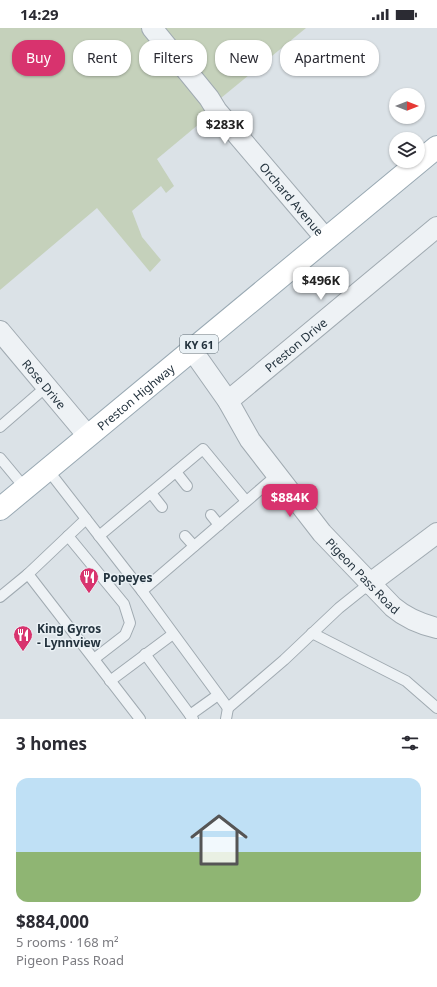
<!DOCTYPE html>
<html lang="en">
<head>
<meta charset="utf-8">
<style>
  body { margin:0; font-family:"Noto Sans",sans-serif; background:#f2f2f3; color:#2b2b33; height:100vh; display:flex; flex-direction:column; font-size:15px; white-space:nowrap }
  * { box-sizing:border-box; margin:0 }
  p { font-size:13px; color:#7c7c81 }
  .icon { flex:none; width:22px; height:22px; fill:none; stroke:currentColor; stroke-width:2; stroke-linecap:round; stroke-linejoin:round }
  .map { position:relative; height:691px; overflow:hidden }
  .details { display:flex; flex-direction:column; background:#fff; flex:1 }
  .details>* { flex:none }
  .hud { position:absolute; left:12px; top:12px; width:413px; height:36px; display:flex; gap:8px }
  .needle { width:26px; rotate:90deg }
  .tools { position:absolute; left:389px; top:60px; display:grid; gap:8px }
  .tools a { display:grid; place-items:center; width:36px; height:36px; border-radius:50%; background:#fff; box-shadow:0 1px 3px #0004; font-size:20px }
  .price { position:absolute; translate:-50% -34px; padding:0 9px; border-radius:8px; background:#fff; color:#222; font-size:13px; line-height:26px; filter:drop-shadow(0 1px 2px #0008) }
  .price::after { content:''; position:absolute; left:50%; top:24px; width:12px; height:9px; margin-left:-6px; background:inherit; clip-path:polygon(0 0,100% 0,50% 100%) }
  .price.active { background:#d8336e; color:#fff }
  ul { padding:0; list-style:none }
  li { display:grid; align-content:center; gap:8px; height:212px; padding:0 16px }
  li+li { border-top:1px solid #e1e1e2 }
  li span { display:grid; place-items:center; height:124px; border-radius:12px; color:#555 }
  li>.icon { margin-inline-start:auto }
  span .icon { width:72px; height:72px; fill:#fffc; stroke-width:1 }
  li b { font-size:17px }
  h2 { display:flex; justify-content:space-between; align-items:center; height:48px; padding:0 16px; font-size:17px }
  .tag { padding:0 14px; border-radius:16px; background:#fff; box-shadow:0 1px 3px #0004; font-size:14px; line-height:36px }
  .tag.active { background:#d8336e; color:#fff }
  .status { display:flex; justify-content:space-between; align-items:center; height:28px; padding:0 20px; background:#fff; direction:ltr }
  .status svg { height:11px; fill:currentColor }
  .map>svg:first-child { display:block }
  .green { fill:#c5d1bb }
  .lines { fill:none; stroke-linecap:round; stroke-linejoin:round }
  .service-casing { stroke:#a0aab1; stroke-width:12 }
  .minor-casing { stroke:#a0aab1; stroke-width:22 }
  .primary-casing { stroke:#99a9b3; stroke-width:24 }
  .service { stroke:#eef2f5; stroke-width:10 }
  .minor { stroke:#eef2f5; stroke-width:20 }
  .primary { stroke:#fff; stroke-width:22 }
  .labels { text-anchor:middle; dominant-baseline:central; stroke-width:3; stroke-linejoin:round; paint-order:stroke }
  .shield { fill:#eaf1f5; stroke:#5f6c75; stroke-width:1 }
  .shield-label { font-size:11px; font-weight:bold; fill:#24333e }
  .street-label { font-size:12px; fill:#24333e; stroke:#eaf1f5 }
  .poi-label { font-size:12px; font-weight:bold; fill:#24333e; stroke:#eaf1f5; text-anchor:start }
</style>
</head>
<body>
<div class="status"><b>14:29</b><svg viewBox="0 0 49 12"><path d="M0 12V9h3v3zM5 12V6h3v6zM10 12V3h3v9zM15 12V0h3v12zM26 1h20v11H26zM47 4h2v5h-2z"/></svg></div>
<div class="map">
<svg width="437" height="691" viewBox="0 0 437 691">
  <rect width="100%" height="100%" fill="#dbe2e7"/>
  <g class="green">
    <path d="M0,0H143L211,86L157,131L174,158L166,165L161,158L132,183L142,209L161,232L150,244L97,180L0,262Z"/>
    <path d="M164,0H306L221,70Z"/>
  </g>
  <g class="lines">
    <defs>
      <g id="service">
        <path d="M0,399L46,359"/>
        <path d="M0,430L25,460"/>
        <path d="M48,442L142,563L277,447"/>
        <path d="M176,444L187,458"/>
        <path d="M151,465L162,479"/>
        <path d="M211,487L219,497"/>
        <path d="M68,508L124,576L130,595L125,607L94,631"/>
        <path d="M99,508L203,421L246,473"/>
        <path d="M185,508L194,518"/>
        <path d="M28,546L86,491"/>
        <path d="M142,563L228,680L284,632L339,580L369,556"/>
        <path d="M0,569L28,546L140,691"/>
        <path d="M312,605L406,653L437,680"/>
        <path d="M145,626L193,691"/>
        <path d="M110,653L173,606"/>
        <path d="M190,687L218,667"/>
        <path d="M226,691L228,680"/>
      </g>
      <g id="minor">
        <path id="s1" d="M152,0L209,70L217,83L326,211"/>
        <path id="s2" d="M0,303L88,408"/>
        <path id="s3" d="M192,322L228,373L250,412L322,505L393,579C406,590 420,596 437,600"/>
        <path id="s4" d="M228,373L437,199"/>
        <path d="M369,556L437,505"/>
      </g>
      <g id="primary">
        <path id="s5" d="M0,481L437,119"/>
      </g>
    </defs>
    <use href="#service" class="service-casing"/>
    <use href="#minor" class="minor-casing"/>
    <use href="#primary" class="primary-casing"/>
    <use href="#service" class="service"/>
    <use href="#minor" class="minor"/>
    <use href="#primary" class="primary"/>
  </g>
  <defs>
    <symbol id="restaurant-pin" viewBox="-11 -11 22 30"><path d="M0 17L-7.5 6A9.5 9.5 0 1 1 7.5 6Z" fill="#d8336e" stroke="#eaf1f5"/><path d="M-5-6h1v4h1v-4h1v4h1v-4h1v5L-1.5 .5V6h-2V.5L-5-1ZM5-6V6H3V1.5H1.5Q1.5-4 5-6Z" fill="#fff"/></symbol>
  </defs>
  <g fill-rule="evenodd">
    <use href="#restaurant-pin" x="78" y="538" width="22" height="30"/>
    <use href="#restaurant-pin" x="12" y="596" width="22" height="30"/>
  </g>
  <g class="labels">
    <rect class="shield" x="180" y="307" width="38" height="18" rx="3"/>
    <g class="shield-label">
      <text x="199" y="316">KY 61</text>
    </g>
    <g class="street-label">
      <text stroke="none"><textPath href="#s1" startOffset="221">Orchard Avenue</textPath></text>
      <text stroke="none"><textPath href="#s4" startOffset="88">Preston Drive</textPath></text>
      <text stroke="none"><textPath href="#s2" startOffset="69">Rose Drive</textPath></text>
      <text stroke="none"><textPath href="#s5" startOffset="176">Preston Highway</textPath></text>
      <text stroke="none"><textPath href="#s3" startOffset="284">Pigeon Pass Road</textPath></text>
    </g>
    <g class="poi-label">
      <text x="103" y="549">Popeyes</text>
      <text x="37" y="600">King Gyros<tspan x="37" dy="14">- Lynnview</tspan></text>
    </g>
  </g>
</svg>
<div class="tools">
<a><svg class="needle" viewBox="-14 -14 28 28"><path d="M0-13l5 13h-10z" fill="#e53935"/><path d="M0 13l5-13h-10z" fill="#7c7c81"/></svg></a>
<a><svg class="icon" aria-label="layers" viewBox="0 0 24 24"><path d="M12 4l9 5-9 5-9-5zM3 14l9 5 9-5"/></svg></a>
</div>
<b class="price" style="left:225px;top:117px">$283K</b>
<b class="price" style="left:321px;top:273px">$496K</b>
<b class="price active" style="left:290px;top:490px">$884K</b>
<div class="hud">
<a class="tag active">Buy</a>
<a class="tag">Rent</a>
<a class="tag">Filters</a>
<a class="tag">New</a>
<a class="tag">Apartment</a>
</div>
</div>
<section class="details">
<h2>3 homes<svg class="icon" aria-label="filters" viewBox="0 0 24 24"><path d="M4 7h16M4 17h16"/><circle cx="9" cy="7" r="2"/><circle cx="15" cy="17" r="2"/></svg></h2>
<ul>
<li><span style="background:linear-gradient(#bfe0f5 60%,#8fb573 0)"><svg class="icon" aria-label="home" viewBox="0 0 24 24"><path d="M3 11l9-7 9 7M6 9v11h12V9"/></svg></span><div><b>$884,000</b><p>5 rooms · 168 m²</p><p>Pigeon Pass Road</p></div></li>
</ul>
</section>
</body>
</html>
